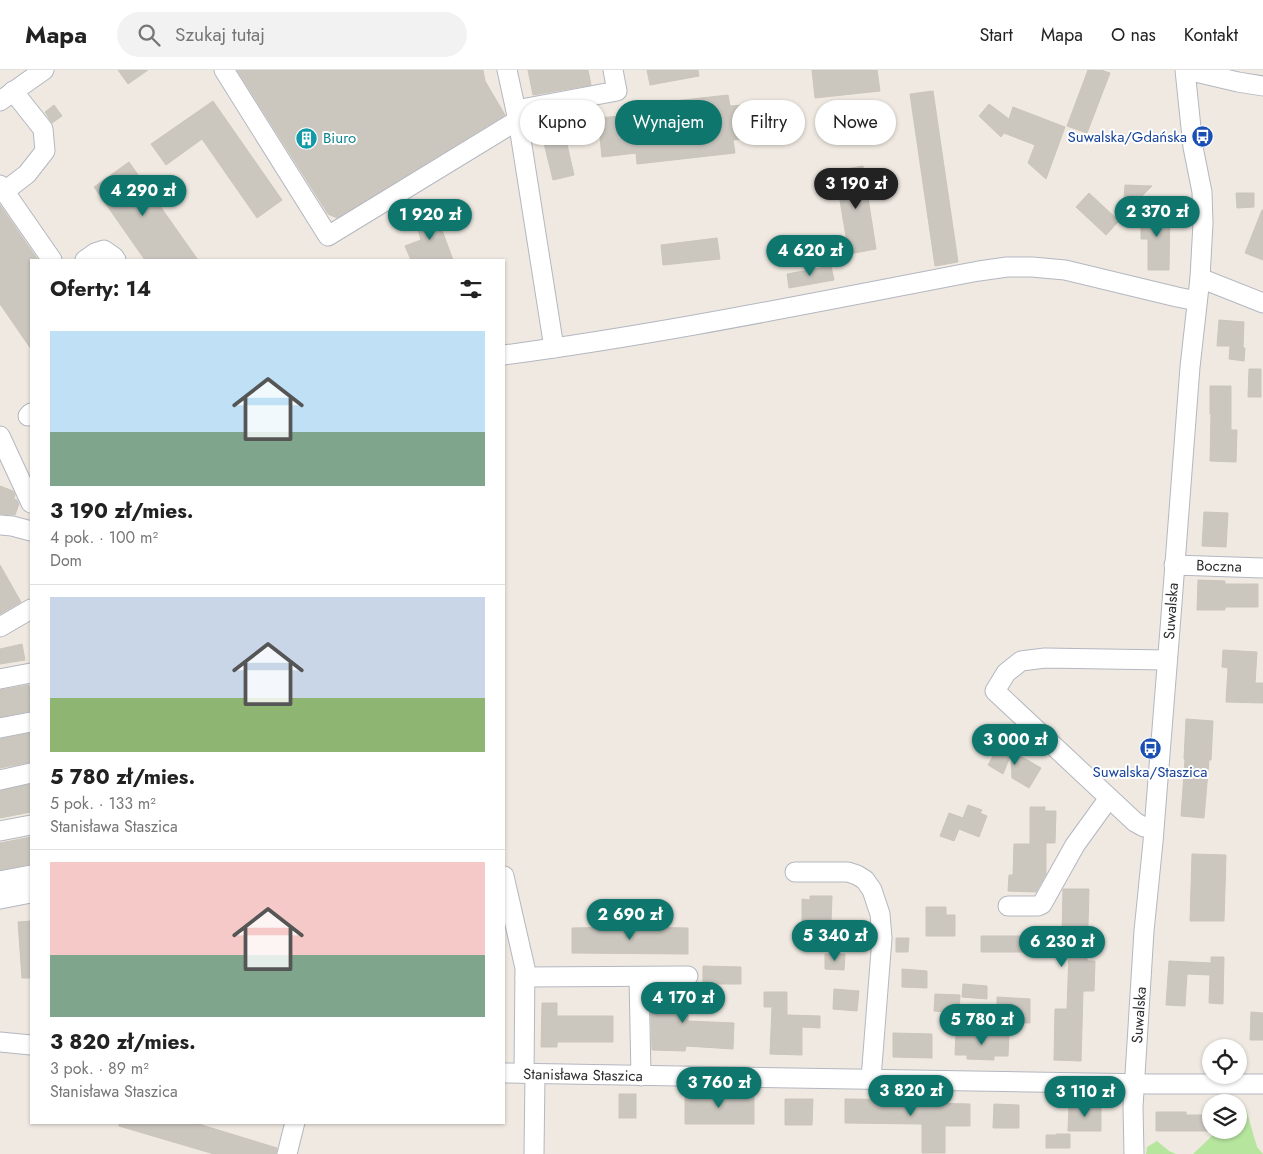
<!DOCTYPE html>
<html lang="pl">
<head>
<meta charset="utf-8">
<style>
  body { margin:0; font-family:Jost,sans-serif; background:#f2f2f2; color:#222; height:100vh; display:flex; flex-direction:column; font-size:19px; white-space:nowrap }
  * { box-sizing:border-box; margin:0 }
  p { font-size:16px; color:#767676 }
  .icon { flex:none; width:28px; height:28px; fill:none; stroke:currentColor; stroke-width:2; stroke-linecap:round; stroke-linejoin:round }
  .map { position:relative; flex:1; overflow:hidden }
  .drawer { position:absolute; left:30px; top:189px; width:475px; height:865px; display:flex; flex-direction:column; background:#fff; border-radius:0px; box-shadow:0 1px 4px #0004 }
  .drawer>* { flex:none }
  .hud { position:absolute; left:520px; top:30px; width:475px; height:45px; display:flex; gap:10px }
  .tools { position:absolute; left:1202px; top:969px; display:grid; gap:10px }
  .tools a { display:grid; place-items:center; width:45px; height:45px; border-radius:50%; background:#fff; box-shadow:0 1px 4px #0004; font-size:25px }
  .price { position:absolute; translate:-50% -42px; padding:0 11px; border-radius:18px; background:#0f766e; color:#fff; font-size:16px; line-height:32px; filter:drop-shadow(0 1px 2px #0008) }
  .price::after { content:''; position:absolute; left:50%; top:30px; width:15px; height:11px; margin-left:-8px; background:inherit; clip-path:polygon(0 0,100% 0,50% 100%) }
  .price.current { background:#222; color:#fff }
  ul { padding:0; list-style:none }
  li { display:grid; align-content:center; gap:10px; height:265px; padding:0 20px }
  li+li { border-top:1px solid #e0e0e0 }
  li span { display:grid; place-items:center; height:155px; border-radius:0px; color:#555 }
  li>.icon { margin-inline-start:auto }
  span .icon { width:90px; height:90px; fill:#fffc; stroke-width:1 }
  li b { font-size:21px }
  h2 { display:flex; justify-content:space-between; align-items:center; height:60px; padding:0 20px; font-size:21px }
  .pill { padding:0 18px; border-radius:22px; background:#fff; box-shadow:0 1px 4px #0004; font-size:18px; line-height:45px }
  .pill.current { background:#0f766e; color:#fff }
  header { display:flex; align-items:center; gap:30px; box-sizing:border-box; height:70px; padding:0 25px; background:#fff; border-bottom:1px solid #e0e0e0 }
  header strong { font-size:24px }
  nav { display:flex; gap:28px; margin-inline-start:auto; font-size:18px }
  .search { width:350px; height:45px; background:#f2f2f2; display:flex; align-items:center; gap:12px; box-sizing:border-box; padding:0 18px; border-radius:28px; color:#767676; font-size:19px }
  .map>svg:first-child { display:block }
  .green { fill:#b6e59e }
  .building { fill:#cbc7bf; stroke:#cbc5ba }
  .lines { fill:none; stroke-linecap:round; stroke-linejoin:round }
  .minor-casing { stroke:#b4b7c1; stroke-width:21 }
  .minor { stroke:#fff; stroke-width:19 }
  .labels { text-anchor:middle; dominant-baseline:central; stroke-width:4; stroke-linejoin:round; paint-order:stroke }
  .transit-label { font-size:15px; fill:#164399; stroke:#fff; text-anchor:end }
  .culture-label { font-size:15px; fill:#0d838f; stroke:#fff; text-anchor:start }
  .street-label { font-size:15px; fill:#2e2e2e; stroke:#fff }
</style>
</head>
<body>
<header>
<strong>Mapa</strong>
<div class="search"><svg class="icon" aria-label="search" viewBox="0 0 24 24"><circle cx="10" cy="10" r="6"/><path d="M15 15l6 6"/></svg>Szukaj tutaj</div>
<nav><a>Start</a><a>Mapa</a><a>O nas</a><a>Kontakt</a></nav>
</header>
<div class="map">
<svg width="1263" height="1084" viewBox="0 0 1263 1084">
  <rect width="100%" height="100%" fill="#efe9e1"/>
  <g class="green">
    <path d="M1239,1038L1246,1039L1257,1077L1263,1084H1193L1215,1063V1060H1239Z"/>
    <path d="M1157,1071L1169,1081L1176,1084H1146L1147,1077Z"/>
  </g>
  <g class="building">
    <path d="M118,0H148L128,14Z"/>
    <path d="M237,0H483L485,11L505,45L337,148L328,144Z"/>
    <path d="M528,0H588L591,15L533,25Z"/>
    <path d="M647,0H698L699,6L650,15Z"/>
    <path d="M812,0H877L880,21L815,28Z"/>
    <path d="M1088,0H1101L1110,3L1087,63L1067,56Z"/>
    <path d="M933,21L958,192L935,196L910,24Z"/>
    <path d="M728,25L730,36L758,34L761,67L733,70L735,83L637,94L636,83L602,87L598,48L631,45L630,36Z"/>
    <path d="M213,31L282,130L257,148L202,69L166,95L151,74Z"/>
    <path d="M989,34L1009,49L1013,37L1065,57L1046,109L1028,93L1035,75L1004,63L1001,67L979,46Z"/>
    <path d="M54,35L62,46L52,53L45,42Z"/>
    <path d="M589,38L590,54L563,57L574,105L553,110L540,57H539L537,47Z"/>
    <path d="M129,92L198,190H145L94,117Z"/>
    <path d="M863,96L876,179L849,184L835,101Z"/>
    <path d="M1125,115L1152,116L1139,129H1124Z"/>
    <path d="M1089,123L1119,151L1106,165L1076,137Z"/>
    <path d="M1236,123H1254V137L1237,138Z"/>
    <path d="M0,135L38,190H31V279L0,234Z"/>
    <path d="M1141,140H1170L1169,200H1148V169H1141Z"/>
    <path d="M1262,140H1263V190L1245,183Z"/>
    <path d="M436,142L443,163L453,190H411L405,176L421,170L415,149Z"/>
    <path d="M717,168L720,189L663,195L661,175Z"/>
    <path d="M831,196L834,210L789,218L787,204Z"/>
    <path d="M1219,250L1244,252L1243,278H1245L1244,291L1229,289L1230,276H1217Z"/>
    <path d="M1249,299H1261V327H1248Z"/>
    <path d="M1210,316H1231V360H1237L1236,392L1210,391L1211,344H1210Z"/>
    <path d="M0,416L13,421L15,425L14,429L17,430L19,434L15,445L0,444Z"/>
    <path d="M1204,442L1228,443L1226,477L1202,476Z"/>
    <path d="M0,495L21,532L0,544Z"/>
    <path d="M1198,510L1225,511V514H1258V537H1225V540H1197Z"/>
    <path d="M22,574L25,590L0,594V579Z"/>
    <path d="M1223,580L1257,582L1255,613H1263V633L1226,632L1228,598L1222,597Z"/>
    <path d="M29,615L31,628V641L0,647V620Z"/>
    <path d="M1186,649L1213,651L1211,690H1209L1204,748L1181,746L1185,689H1184Z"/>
    <path d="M31,663V692L0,698V669Z"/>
    <path d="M1000,674L1041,698L1029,718L1012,708L1011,684L1003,704L988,695Z"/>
    <path d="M31,714V742L0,748V721Z"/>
    <path d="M968,735L982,740L980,743L987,746L979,767L959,759L954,771L940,766L949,743L963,748Z"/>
    <path d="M1030,737H1045V741H1056L1055,773H1046V804L1036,822L1008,821L1009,805H1013L1014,774H1030Z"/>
    <path d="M31,767V794L0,800V773Z"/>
    <path d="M1192,784L1226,785L1224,851H1190Z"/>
    <path d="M1063,819H1089L1087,891H1095L1094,921H1083L1081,991L1054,990L1055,939H1067L1069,882H981V866H1062Z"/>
    <path d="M810,826H832L831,853L802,852V829L810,830Z"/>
    <path d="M926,837H946V845H955V866H926Z"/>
    <path d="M31,851V908H22L18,852Z"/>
    <path d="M630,857L688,858V884L572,883V858Z"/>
    <rect x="856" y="858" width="13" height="13"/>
    <path d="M896,868H909L908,882H896Z"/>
    <path d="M825,884H845L844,900L825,899Z"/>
    <path d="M1211,887H1224L1223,934L1209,933L1210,905L1187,904L1185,936L1166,935L1169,891L1211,893Z"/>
    <path d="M703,896L741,897V914H703Z"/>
    <path d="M902,899L927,901V918L902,917Z"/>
    <path d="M963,914L987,916V929L962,927Z"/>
    <path d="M650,917L688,918V951L734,953L733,979L686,976L685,981L652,980Z"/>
    <path d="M834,919L859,921L857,941L833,939Z"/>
    <path d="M764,922H787V945L820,946V958L802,957V985L770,984L772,937H764Z"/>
    <path d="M935,924L960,925L959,943L934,941Z"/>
    <path d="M997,927L1030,929V953H1010L1011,947L997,946Z"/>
    <path d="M542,933H557V946H613V972H557V977H541Z"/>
    <path d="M1251,942L1263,943V970H1250Z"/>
    <path d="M893,963L932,964V988L893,987Z"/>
    <path d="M956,964L1009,965L1008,986H994V990L967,989V985H955Z"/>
    <rect x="619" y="1024" width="17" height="24"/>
    <path d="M685,1024L754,1025V1054H685Z"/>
    <path d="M785,1029H813L812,1055H785Z"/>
    <path d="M845,1029L925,1030V1033L970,1034V1056H945V1083H922V1054L845,1053Z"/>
    <path d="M994,1034L1019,1035V1058H993Z"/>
    <path d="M1069,1034L1101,1035V1061H1068Z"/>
    <path d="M1156,1042H1186V1045H1211V1061H1156Z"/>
    <path d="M119,1052H192L277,1078L276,1084H214L119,1056Z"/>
    <path d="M1056,1064H1070V1078H1046V1065H1056Z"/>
  </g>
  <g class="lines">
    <defs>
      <g id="minor">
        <path d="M224,0L328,166L518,50L507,0"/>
        <path d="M1187,0L1238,12L1263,16"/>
        <path d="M0,31L44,0"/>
        <path d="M516,40L617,21L613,0"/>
        <path d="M518,50L554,278"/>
        <path d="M0,115L52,190"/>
        <path d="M5,121L27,104L45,81L43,59L13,21"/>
        <path d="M85,190L95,183L104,180L114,187L116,190"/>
        <path d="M1200,208L1263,233"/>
        <path d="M504,285C663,264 821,231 979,201L1007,197H1032L1065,200L1177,227L1197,231"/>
        <path d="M28,346L31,343"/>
        <path d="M0,366L31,433"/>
        <path d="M0,455L12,456L31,461"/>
        <path d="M1174,495L1263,498"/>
        <path d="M0,557L31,539"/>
        <path d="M0,609L31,603"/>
        <path d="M0,658L31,652"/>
        <path d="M0,710L31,703"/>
        <path d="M1154,757H1144L1135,752L995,621L1006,603L1021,591L1045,588L1167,590"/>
        <path d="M0,761L31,755"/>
        <path d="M795,802H848L857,805L865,810L872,820L880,844L882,868L871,1009"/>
        <path d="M504,806L525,898L524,1003"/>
        <path d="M0,811L31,805"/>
        <path d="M0,829L31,823"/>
        <path d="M1008,836H1038L1042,834L1075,775L1109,728"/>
        <path d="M525,907L688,906"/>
        <path d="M639,907L641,1006"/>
        <path d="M0,972L31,975"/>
        <path d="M504,1003L1151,1014H1263"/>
        <path d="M287,1084L295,1052"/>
        <path d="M534,1084L535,1004"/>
        <path d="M1134,1084L1133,1037L1144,861L1153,772L1170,559L1190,297L1200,208L1203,153L1202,122L1193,77L1185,0"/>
      </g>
    </defs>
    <use href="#minor" class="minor-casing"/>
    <use href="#minor" class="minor"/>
  </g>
  <defs>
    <symbol id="bus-disc" viewBox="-11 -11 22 22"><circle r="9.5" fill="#1a4fb4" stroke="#fff"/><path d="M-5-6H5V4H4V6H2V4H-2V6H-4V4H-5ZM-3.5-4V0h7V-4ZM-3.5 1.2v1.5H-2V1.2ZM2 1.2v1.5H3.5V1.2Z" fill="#fff"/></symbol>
    <symbol id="building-disc" viewBox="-11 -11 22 22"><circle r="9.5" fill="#0f9aa8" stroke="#fff"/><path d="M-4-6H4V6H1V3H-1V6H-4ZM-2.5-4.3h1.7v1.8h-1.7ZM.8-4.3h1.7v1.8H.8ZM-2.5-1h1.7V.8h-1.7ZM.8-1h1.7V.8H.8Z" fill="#fff"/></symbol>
  </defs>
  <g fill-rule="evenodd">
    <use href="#bus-disc" x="1190" y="54" width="25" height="25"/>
    <use href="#building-disc" x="294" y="56" width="25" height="25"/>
    <use href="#bus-disc" x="1138" y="666" width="25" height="25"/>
  </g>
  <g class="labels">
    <g class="transit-label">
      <text x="1187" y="67">Suwalska/Gdańska</text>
      <text x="1150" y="702" text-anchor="middle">Suwalska/Staszica</text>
    </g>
    <g class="culture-label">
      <text x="323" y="68">Biuro</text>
    </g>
    <g class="street-label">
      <text transform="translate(1219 496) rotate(2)">Boczna</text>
      <text transform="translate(1171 541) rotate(-86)">Suwalska</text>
      <text transform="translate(1139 945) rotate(-86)">Suwalska</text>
      <text transform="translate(583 1005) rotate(1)">Stanisława Staszica</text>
    </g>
  </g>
</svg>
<div class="tools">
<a><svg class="icon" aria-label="locate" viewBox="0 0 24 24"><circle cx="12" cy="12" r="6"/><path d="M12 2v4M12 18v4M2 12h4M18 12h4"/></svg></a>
<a><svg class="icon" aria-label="layers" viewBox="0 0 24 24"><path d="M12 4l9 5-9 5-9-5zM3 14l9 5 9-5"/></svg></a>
</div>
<b class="price current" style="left:856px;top:140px">3 190 zł</b>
<b class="price" style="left:143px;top:147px">4 290 zł</b>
<b class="price" style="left:1157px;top:168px">2 370 zł</b>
<b class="price" style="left:430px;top:171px">1 920 zł</b>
<b class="price" style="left:810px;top:207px">4 620 zł</b>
<b class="price" style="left:1015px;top:696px">3 000 zł</b>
<b class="price" style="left:630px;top:871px">2 690 zł</b>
<b class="price" style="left:835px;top:892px">5 340 zł</b>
<b class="price" style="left:1062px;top:898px">6 230 zł</b>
<b class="price" style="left:683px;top:954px">4 170 zł</b>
<b class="price" style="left:982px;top:976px">5 780 zł</b>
<b class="price" style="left:719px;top:1039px">3 760 zł</b>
<b class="price" style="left:911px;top:1047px">3 820 zł</b>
<b class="price" style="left:1085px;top:1048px">3 110 zł</b>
<div class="hud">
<a class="pill">Kupno</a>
<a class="pill current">Wynajem</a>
<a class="pill">Filtry</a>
<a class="pill">Nowe</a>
</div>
<section class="drawer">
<h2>Oferty: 14<svg class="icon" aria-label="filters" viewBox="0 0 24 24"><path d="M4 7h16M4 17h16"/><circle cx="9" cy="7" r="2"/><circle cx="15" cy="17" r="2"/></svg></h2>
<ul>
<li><span style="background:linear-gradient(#bfe0f5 65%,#7fa58c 0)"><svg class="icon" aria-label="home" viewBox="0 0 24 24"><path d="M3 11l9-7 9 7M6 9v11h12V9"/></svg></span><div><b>3 190 zł/mies.</b><p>4 pok. · 100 m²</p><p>Dom</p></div></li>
<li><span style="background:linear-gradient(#c9d6e8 65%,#8fb573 0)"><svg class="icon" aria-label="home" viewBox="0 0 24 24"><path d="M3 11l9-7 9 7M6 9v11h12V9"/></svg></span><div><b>5 780 zł/mies.</b><p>5 pok. · 133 m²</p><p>Stanisława Staszica</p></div></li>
<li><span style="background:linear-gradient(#f6c9c9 60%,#7fa58c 0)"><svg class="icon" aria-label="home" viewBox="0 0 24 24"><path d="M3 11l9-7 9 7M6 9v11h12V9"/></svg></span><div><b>3 820 zł/mies.</b><p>3 pok. · 89 m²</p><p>Stanisława Staszica</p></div></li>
</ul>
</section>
</div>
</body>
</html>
